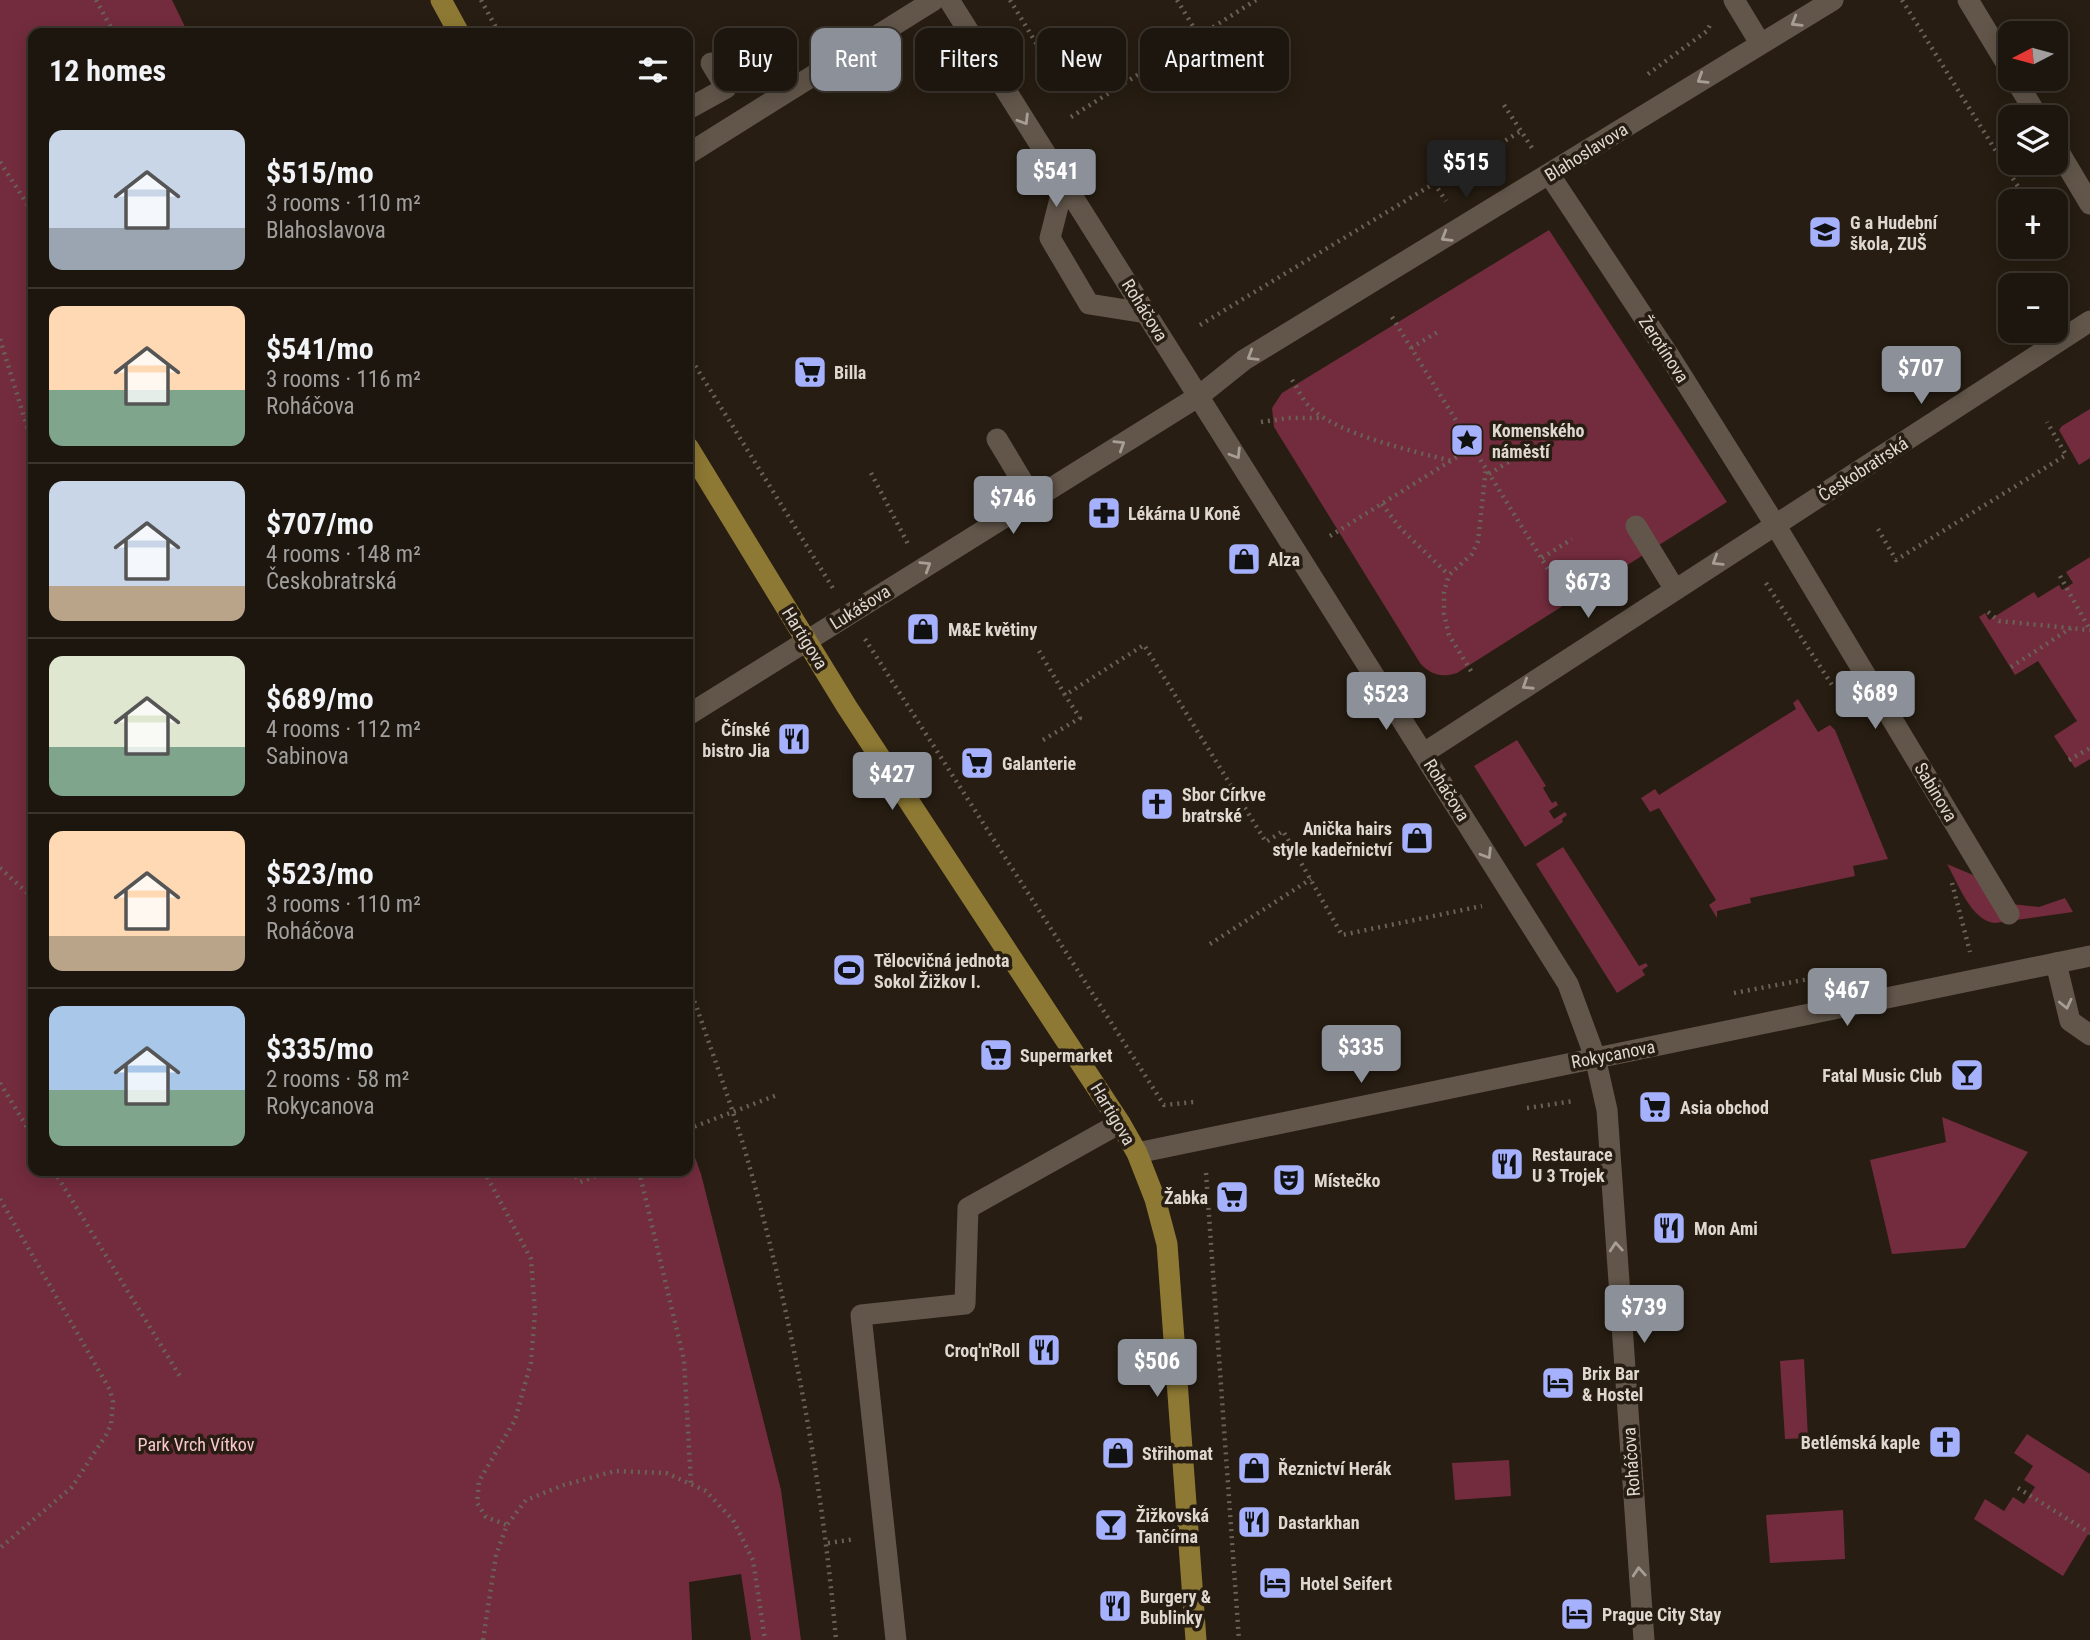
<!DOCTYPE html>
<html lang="en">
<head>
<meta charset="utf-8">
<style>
  body { margin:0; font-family:"Roboto Condensed",sans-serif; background:#2a231c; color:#f1f3f6; height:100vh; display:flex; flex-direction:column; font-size:26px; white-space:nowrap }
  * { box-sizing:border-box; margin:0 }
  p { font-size:23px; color:#a09f9e }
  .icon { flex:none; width:38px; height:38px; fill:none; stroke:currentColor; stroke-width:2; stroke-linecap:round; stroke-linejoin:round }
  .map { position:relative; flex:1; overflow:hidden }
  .sheet { position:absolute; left:28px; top:28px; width:665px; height:1148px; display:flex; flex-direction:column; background:#1d160e; border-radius:14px; box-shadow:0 4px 18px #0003,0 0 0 2px #3b352e }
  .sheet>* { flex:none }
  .top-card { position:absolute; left:714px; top:28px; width:665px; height:63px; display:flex; gap:14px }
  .needle { width:46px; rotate:264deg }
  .tools { position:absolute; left:1998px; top:21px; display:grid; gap:14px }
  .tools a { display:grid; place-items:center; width:70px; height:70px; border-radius:14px; background:#1d160e; box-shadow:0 4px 18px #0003,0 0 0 2px #3b352e; font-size:35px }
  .price { position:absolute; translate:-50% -60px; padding:0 16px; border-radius:7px; background:#8c9099; color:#fff; font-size:23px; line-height:46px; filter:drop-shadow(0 2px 4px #0008) }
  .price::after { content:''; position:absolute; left:50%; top:42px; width:21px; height:16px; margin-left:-10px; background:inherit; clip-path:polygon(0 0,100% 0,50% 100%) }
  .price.selected { background:#222; color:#fff }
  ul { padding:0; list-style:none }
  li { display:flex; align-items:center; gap:21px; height:175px; padding:0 21px }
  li+li { border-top:2px solid #3b352e }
  li span { display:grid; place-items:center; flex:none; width:196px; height:140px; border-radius:14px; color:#555 }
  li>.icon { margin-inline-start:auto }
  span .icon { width:84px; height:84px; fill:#fffc; stroke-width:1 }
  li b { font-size:30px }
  h2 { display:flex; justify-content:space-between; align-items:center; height:84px; padding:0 21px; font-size:30px }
  .tag { padding:0 24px; border-radius:14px; background:#1d160e; box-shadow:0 4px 18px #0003,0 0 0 2px #3b352e; font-size:24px; line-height:63px }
  .tag.selected { background:#8c9099; color:#fff }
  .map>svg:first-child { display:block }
  .green { fill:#732c3e }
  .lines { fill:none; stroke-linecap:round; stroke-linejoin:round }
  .path { stroke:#6a6157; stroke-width:4.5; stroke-dasharray:2 5; stroke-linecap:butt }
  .minor { stroke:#62564a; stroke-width:21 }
  .major { stroke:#8d7933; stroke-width:21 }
  .oneway { stroke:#a79e94 }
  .labels { text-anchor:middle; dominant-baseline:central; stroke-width:7; stroke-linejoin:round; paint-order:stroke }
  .street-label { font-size:18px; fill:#dfd8d1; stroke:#271d12 }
  .poi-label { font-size:18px; font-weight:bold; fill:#dfd8d1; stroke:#271d12; text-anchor:start }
  .park-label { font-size:18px; fill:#f9c7d0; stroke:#271d12 }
</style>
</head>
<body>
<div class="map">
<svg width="2090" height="1640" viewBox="0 0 2090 1640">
  <rect width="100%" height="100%" fill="#271d12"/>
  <g class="green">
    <path d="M0,0H172L188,33H33V1171H688V1138L701,1174L781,1490L801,1640H751L741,1574L689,1582L692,1640H0Z"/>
    <path d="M1549,230L1727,502L1457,673C1441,678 1431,675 1420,663L1274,427L1272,408L1282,393Z"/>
    <path d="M2090,409V458L2079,465L2059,430L2062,426Z"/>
    <path d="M2090,557V759L2075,768L2054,736L2077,721L2038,661L2015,675L1979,617L1985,613L1989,620L2034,592L2038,598L2059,585L2062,590L2073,583L2066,572Z"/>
    <path d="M1798,699L1818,732L1830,725L1835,730L1888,859L1853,866L1855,876L1750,898L1751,903L1717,911V918L1709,905L1716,900L1659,808L1650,812L1641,798L1655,789L1659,795L1796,709L1793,703Z"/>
    <path d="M1517,740L1546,786L1543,788L1552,803L1556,801L1558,805L1549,811L1554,819L1565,812L1567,815L1562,819L1563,822L1525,847L1474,766Z"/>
    <path d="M1563,847L1639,966L1646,963L1648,966L1642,970L1645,975L1617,993L1536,864Z"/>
    <path d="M1947,864L1973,875L1994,895L2011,904L2039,907L2065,898L2073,912L1995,923C1971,921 1958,883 1947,864Z"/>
    <path d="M1942,1117L2028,1152L1965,1248L1892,1254L1870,1160L1946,1142Z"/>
    <path d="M1804,1359L1808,1438L1785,1439L1780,1361Z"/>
    <path d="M2027,1434L2090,1474V1531L2063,1576L1974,1519L1985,1499L2004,1511L2013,1497L2024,1504L2035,1487L2024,1480L2033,1466L2014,1453Z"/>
    <path d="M1509,1460L1511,1496L1455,1500L1452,1463Z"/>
    <path d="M1843,1510L1845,1559L1770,1563L1766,1515Z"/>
  </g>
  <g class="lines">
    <g class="path">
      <path d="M96,0L114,33"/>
      <path d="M481,0L499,33"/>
      <path d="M1010,0L1042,53L1045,75"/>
      <path d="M1177,0L1199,36"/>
      <path d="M1902,0L2027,201"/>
      <path d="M1648,74L1707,31L1711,23"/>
      <path d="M1504,105L1532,148"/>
      <path d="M1071,117L1256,0"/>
      <path d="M0,162L33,213"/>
      <path d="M1434,183L1446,201"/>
      <path d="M2037,201L2044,197"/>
      <path d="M1392,317L1569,603"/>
      <path d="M1200,325L1521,131"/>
      <path d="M0,339L33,446"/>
      <path d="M1411,348L1441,330"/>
      <path d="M688,354L834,590"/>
      <path d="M1292,380C1298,388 1302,400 1310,407C1336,434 1413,451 1451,461"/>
      <path d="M1261,422L1288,418H1322"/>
      <path d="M871,473L908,544"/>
      <path d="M1489,474L1520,455"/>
      <path d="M1382,504L1400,528L1449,575"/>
      <path d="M1878,529L1896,560L2066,455L2047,422"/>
      <path d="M1330,536L1473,447"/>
      <path d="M1542,558L1572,539"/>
      <path d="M2060,576L2090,630"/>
      <path d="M1766,583L1834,688"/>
      <path d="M1988,612L1999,621L2090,630"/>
      <path d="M865,639L1164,1105L1194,1102"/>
      <path d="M1039,651L1065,695L1144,645L1266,842L1283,831L1342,935L1482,906"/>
      <path d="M2011,667L2071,628"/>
      <path d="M1471,671L1449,635L1444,614V592L1449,575L1472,554L1478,541L1486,468"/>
      <path d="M1043,740L1080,718L1065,695"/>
      <path d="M2069,760L2090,748"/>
      <path d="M0,868L33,898"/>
      <path d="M1952,883L1970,952"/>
      <path d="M1210,944L1311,879"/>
      <path d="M688,989L696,1005C713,1056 733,1108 748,1161C792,1318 822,1477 836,1640"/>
      <path d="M1734,993L1846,972"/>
      <path d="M0,1083L33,1137"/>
      <path d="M1527,1108L1574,1101"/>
      <path d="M688,1129L777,1095"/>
      <path d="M54,1171L181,1378"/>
      <path d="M484,1171L531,1259L535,1312L531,1362L515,1420L479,1481L477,1503L486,1517L507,1525"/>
      <path d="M572,1171L580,1182L609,1171"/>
      <path d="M639,1171L684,1360L691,1484"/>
      <path d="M1206,1173L1239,1640"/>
      <path d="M576,1175L581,1171"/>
      <path d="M0,1199L110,1390L113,1402L111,1425L106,1435L72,1487L0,1548"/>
      <path d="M2018,1488L2090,1533"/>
      <path d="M828,1543L855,1539"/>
      <path d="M483,1640L496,1555L507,1525L526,1500L564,1485L615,1471L666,1473L706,1491L733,1520L753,1560L765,1640"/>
    </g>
    <g class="minor">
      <path d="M949,0L1568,984L1595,1057L1607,1110L1644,1640"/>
      <path d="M1734,0L1760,43"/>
      <path d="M1968,0L2011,71"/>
      <path d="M2015,79L2038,117"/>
      <path d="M688,109L726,88L711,63"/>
      <path d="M2056,147L2090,204"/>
      <path d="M688,154L934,0"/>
      <path d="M1549,174L1670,357L1776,526L2009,914"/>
      <path d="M1064,183L1050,238L1089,304L1146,313"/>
      <path d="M997,439L1033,499"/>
      <path d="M1636,526L1674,588"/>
      <path d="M688,715L1199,396L1244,360L1833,0"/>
      <path d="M1424,753L2090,321"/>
      <path d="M2056,963L2070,1021L2090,1035"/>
      <path d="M1137,1153L2090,956"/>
      <path d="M896,1640L861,1315L965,1304L968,1208L1120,1123"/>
    </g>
    <g class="major">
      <path d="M441,0L459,33"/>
      <path d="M688,447L847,707L1120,1123L1137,1153L1155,1199L1167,1244L1196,1640"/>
    </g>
  </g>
  <defs><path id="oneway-chevron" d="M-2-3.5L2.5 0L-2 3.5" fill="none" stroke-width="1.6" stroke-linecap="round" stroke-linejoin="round" transform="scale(1.75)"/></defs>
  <g class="oneway">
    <use href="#oneway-chevron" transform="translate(1796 22) rotate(149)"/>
    <use href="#oneway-chevron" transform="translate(1702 79) rotate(148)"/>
    <use href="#oneway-chevron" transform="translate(1024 120) rotate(58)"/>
    <use href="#oneway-chevron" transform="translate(1446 237) rotate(149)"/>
    <use href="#oneway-chevron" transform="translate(1252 356) rotate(148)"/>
    <use href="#oneway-chevron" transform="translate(1120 445) rotate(-32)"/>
    <use href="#oneway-chevron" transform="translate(1236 454) rotate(58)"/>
    <use href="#oneway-chevron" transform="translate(1717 561) rotate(148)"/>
    <use href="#oneway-chevron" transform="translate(926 566) rotate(-32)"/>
    <use href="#oneway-chevron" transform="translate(1527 685) rotate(147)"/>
    <use href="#oneway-chevron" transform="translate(1487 854) rotate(58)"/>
    <use href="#oneway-chevron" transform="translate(2066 1004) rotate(77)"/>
    <use href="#oneway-chevron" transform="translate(1616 1247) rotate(-94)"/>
    <use href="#oneway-chevron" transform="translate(1639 1572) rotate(-94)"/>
  </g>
  <defs>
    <symbol id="school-square" viewBox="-11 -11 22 22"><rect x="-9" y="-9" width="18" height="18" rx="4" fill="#a5b1fc" stroke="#271d12"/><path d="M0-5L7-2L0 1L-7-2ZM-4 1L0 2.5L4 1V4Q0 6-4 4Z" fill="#111"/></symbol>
    <symbol id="supermarket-square" viewBox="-11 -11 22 22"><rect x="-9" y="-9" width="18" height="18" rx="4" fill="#a5b1fc" stroke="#271d12"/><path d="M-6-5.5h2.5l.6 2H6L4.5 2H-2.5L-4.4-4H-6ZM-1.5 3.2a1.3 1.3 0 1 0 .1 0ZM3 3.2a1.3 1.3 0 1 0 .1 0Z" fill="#111"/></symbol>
    <symbol id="sight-square" viewBox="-11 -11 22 22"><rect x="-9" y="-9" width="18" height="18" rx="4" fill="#a5b1fc" stroke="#271d12"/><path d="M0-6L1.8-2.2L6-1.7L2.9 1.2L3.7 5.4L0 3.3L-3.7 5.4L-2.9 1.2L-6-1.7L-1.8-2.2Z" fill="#111"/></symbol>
    <symbol id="pharmacy-square" viewBox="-11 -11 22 22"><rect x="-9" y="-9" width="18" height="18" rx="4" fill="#a5b1fc" stroke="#271d12"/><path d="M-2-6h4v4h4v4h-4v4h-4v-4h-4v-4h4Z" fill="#111"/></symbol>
    <symbol id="shop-square" viewBox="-11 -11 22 22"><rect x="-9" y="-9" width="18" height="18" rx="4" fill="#a5b1fc" stroke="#271d12"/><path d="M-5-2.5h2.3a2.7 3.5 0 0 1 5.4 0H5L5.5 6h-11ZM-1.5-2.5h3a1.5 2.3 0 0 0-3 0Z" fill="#111"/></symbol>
    <symbol id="restaurant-square" viewBox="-11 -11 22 22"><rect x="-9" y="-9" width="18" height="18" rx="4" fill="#a5b1fc" stroke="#271d12"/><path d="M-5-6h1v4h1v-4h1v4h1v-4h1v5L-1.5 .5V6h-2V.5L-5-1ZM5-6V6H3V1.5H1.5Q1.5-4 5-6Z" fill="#111"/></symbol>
    <symbol id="church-square" viewBox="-11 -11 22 22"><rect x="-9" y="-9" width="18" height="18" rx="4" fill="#a5b1fc" stroke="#271d12"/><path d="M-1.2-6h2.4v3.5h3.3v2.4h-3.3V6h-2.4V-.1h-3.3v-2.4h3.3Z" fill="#111"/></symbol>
    <symbol id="stadium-square" viewBox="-11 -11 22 22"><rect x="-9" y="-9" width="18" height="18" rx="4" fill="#a5b1fc" stroke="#271d12"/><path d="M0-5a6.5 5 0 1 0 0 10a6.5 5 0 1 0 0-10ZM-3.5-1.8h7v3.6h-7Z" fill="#111"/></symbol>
    <symbol id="bar-square" viewBox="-11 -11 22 22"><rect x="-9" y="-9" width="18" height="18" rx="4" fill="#a5b1fc" stroke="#271d12"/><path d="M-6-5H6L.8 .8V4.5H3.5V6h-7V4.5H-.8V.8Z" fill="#111"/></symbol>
    <symbol id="theatre-square" viewBox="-11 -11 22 22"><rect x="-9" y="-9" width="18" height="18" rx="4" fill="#a5b1fc" stroke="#271d12"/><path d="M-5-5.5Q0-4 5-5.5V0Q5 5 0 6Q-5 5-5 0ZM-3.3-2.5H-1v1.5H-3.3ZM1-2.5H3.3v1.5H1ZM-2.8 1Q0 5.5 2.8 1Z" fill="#111"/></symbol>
    <symbol id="hotel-square" viewBox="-11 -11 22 22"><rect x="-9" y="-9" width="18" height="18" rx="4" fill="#a5b1fc" stroke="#271d12"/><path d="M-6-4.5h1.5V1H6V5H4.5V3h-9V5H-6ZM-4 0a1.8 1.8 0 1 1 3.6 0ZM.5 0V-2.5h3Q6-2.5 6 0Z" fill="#111"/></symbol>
  </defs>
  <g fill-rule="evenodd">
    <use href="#school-square" x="1806" y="213" width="38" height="38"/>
    <use href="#supermarket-square" x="791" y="353" width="38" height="38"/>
    <use href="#sight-square" x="1448" y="421" width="38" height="38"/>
    <use href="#pharmacy-square" x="1085" y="494" width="38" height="38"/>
    <use href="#shop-square" x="1225" y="540" width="38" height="38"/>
    <use href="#shop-square" x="904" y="610" width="38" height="38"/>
    <use href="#restaurant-square" x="775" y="720" width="38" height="38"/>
    <use href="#supermarket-square" x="958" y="744" width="38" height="38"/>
    <use href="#church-square" x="1138" y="785" width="38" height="38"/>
    <use href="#shop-square" x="1398" y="819" width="38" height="38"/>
    <use href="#stadium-square" x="830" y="951" width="38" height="38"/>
    <use href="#supermarket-square" x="977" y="1036" width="38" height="38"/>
    <use href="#bar-square" x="1948" y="1056" width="38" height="38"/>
    <use href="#supermarket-square" x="1636" y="1088" width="38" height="38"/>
    <use href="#restaurant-square" x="1488" y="1145" width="38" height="38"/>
    <use href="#theatre-square" x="1270" y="1161" width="38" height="38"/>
    <use href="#supermarket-square" x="1213" y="1178" width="38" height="38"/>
    <use href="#restaurant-square" x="1650" y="1209" width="38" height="38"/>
    <use href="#restaurant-square" x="1025" y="1331" width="38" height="38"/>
    <use href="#hotel-square" x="1539" y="1364" width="38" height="38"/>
    <use href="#church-square" x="1926" y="1423" width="38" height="38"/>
    <use href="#shop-square" x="1099" y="1434" width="38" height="38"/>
    <use href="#shop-square" x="1235" y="1449" width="38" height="38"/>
    <use href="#restaurant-square" x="1235" y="1503" width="38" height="38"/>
    <use href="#bar-square" x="1092" y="1506" width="38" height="38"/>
    <use href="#hotel-square" x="1256" y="1564" width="38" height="38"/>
    <use href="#restaurant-square" x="1096" y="1587" width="38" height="38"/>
    <use href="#hotel-square" x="1558" y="1595" width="38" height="38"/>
  </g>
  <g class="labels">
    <g class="street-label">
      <text transform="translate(1586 152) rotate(-32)">Blahoslavova</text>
      <text transform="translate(1145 310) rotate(58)">Roháčova</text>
      <text transform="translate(1664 349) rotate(57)">Žerotínova</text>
      <text transform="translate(1863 469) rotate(-33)">Českobratrská</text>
      <text transform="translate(860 607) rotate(-32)">Lukášova</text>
      <text transform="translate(805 638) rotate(58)">Hartigova</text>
      <text transform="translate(1447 790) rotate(58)">Roháčova</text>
      <text transform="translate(1936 792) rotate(59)">Sabinova</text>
      <text transform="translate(1613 1054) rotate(-11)">Rokycanova</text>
      <text transform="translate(1113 1114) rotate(59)">Hartigova</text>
      <text transform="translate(1631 1462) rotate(-94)">Roháčova</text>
    </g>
    <g class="poi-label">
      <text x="1850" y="222">G a Hudební<tspan x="1850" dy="21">škola, ZUŠ</tspan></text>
      <text x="834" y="372">Billa</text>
      <text x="1492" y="430">Komenského<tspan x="1492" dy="21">náměstí</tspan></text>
      <text x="1128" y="513">Lékárna U Koně</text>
      <text x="1268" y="559">Alza</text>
      <text x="948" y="629">M&amp;E květiny</text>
      <text x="770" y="729" text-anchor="end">Čínské<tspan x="770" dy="21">bistro Jia</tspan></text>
      <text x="1002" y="763">Galanterie</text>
      <text x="1182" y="794">Sbor Církve<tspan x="1182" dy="21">bratrské</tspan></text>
      <text x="1392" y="828" text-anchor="end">Anička hairs<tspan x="1392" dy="21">style kadeřnictví</tspan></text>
      <text x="874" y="960">Tělocvičná jednota<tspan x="874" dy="21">Sokol Žižkov I.</tspan></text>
      <text x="1020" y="1055">Supermarket</text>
      <text x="1942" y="1075" text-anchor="end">Fatal Music Club</text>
      <text x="1680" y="1107">Asia obchod</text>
      <text x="1532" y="1154">Restaurace<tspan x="1532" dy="21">U 3 Trojek</tspan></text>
      <text x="1314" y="1180">Místečko</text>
      <text x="1208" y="1197" text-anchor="end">Žabka</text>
      <text x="1694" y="1228">Mon Ami</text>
      <text x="1020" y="1350" text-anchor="end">Croq'n'Roll</text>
      <text x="1582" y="1373">Brix Bar<tspan x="1582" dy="21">&amp; Hostel</tspan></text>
      <text x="1920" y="1442" text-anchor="end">Betlémská kaple</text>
      <text x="1142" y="1453">Střihomat</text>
      <text x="1278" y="1468">Řeznictví Herák</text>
      <text x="1136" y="1515">Žižkovská<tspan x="1136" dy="21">Tančírna</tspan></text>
      <text x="1278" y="1522">Dastarkhan</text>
      <text x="1300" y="1583">Hotel Seifert</text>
      <text x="1140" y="1596">Burgery &amp;<tspan x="1140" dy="21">Bublinky</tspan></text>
      <text x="1602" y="1614">Prague City Stay</text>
    </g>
    <g class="park-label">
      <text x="196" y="1444">Park Vrch Vítkov</text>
    </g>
  </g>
</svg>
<div class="tools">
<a><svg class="needle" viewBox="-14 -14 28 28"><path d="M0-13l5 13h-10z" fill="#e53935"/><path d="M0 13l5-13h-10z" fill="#a09f9e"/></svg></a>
<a><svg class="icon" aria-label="layers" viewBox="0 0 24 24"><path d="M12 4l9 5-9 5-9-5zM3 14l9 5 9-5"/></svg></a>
<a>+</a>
<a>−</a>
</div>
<b class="price selected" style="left:1466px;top:200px">$515</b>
<b class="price" style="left:1056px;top:209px">$541</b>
<b class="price" style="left:1921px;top:406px">$707</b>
<b class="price" style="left:1013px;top:536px">$746</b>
<b class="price" style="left:1588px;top:620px">$673</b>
<b class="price" style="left:1875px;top:731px">$689</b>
<b class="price" style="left:1386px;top:732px">$523</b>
<b class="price" style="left:892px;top:812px">$427</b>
<b class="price" style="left:1847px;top:1028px">$467</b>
<b class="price" style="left:1361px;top:1085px">$335</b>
<b class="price" style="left:1644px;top:1345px">$739</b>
<b class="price" style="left:1157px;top:1399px">$506</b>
<div class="top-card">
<a class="tag">Buy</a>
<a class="tag selected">Rent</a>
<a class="tag">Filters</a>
<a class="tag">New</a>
<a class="tag">Apartment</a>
</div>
<section class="sheet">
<h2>12 homes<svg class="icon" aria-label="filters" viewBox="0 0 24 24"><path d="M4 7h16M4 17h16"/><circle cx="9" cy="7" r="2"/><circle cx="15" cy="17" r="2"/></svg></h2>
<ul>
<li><span style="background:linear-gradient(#c9d6e8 70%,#9aa5b1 0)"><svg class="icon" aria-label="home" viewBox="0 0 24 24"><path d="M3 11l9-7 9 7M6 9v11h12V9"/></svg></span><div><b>$515/mo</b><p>3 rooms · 110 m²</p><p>Blahoslavova</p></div></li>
<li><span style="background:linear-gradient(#ffd9b3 60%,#7fa58c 0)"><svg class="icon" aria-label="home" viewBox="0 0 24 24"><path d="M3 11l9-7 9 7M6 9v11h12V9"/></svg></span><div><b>$541/mo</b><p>3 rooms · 116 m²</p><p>Roháčova</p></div></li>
<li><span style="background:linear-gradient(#c9d6e8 75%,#b9a48a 0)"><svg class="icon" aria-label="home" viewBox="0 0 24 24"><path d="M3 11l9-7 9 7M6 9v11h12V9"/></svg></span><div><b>$707/mo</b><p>4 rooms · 148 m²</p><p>Českobratrská</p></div></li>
<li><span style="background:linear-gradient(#dfe7d0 65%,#7fa58c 0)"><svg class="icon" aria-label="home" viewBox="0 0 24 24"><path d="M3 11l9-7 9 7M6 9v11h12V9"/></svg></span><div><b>$689/mo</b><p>4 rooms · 112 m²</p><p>Sabinova</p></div></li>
<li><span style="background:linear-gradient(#ffd9b3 75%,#b9a48a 0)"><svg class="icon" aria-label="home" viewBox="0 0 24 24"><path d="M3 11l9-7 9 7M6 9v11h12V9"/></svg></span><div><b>$523/mo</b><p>3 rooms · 110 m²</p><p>Roháčova</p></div></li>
<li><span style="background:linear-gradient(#a9c7e8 60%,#7fa58c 0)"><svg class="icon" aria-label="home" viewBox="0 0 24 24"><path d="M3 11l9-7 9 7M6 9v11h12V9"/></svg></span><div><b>$335/mo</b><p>2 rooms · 58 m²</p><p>Rokycanova</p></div></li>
</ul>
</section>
</div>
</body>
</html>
